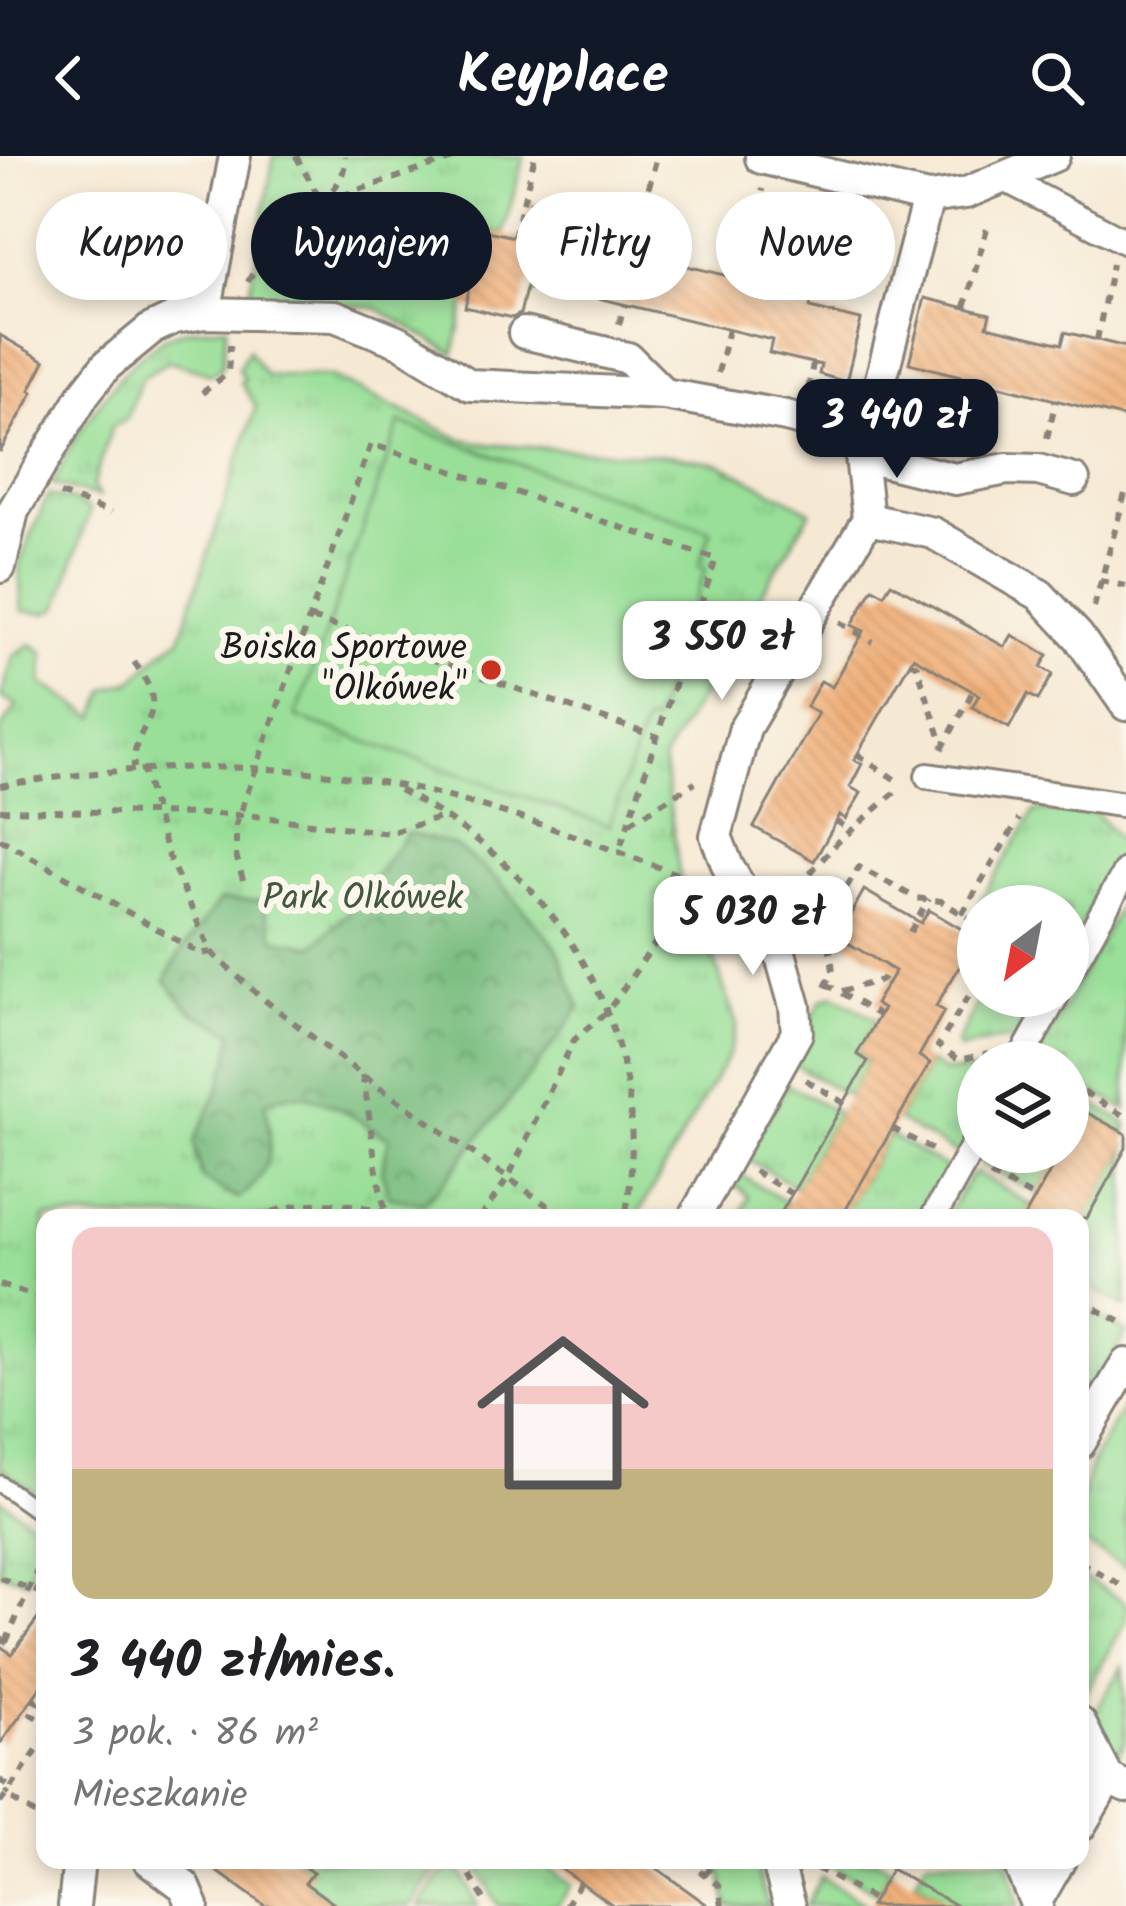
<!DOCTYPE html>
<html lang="pl">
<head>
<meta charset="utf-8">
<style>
  body { margin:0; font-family:Kalam,sans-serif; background:#f6f6f6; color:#202124; height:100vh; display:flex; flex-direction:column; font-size:45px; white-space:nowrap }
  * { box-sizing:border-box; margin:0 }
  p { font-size:39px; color:#757577 }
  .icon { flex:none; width:66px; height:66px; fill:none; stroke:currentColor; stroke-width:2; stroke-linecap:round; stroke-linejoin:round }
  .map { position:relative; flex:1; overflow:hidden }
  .panel { position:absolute; left:36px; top:1053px; width:1053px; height:660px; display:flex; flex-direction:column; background:#fff; border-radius:24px; box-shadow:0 6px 18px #0003 }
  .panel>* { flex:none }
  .guide { position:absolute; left:36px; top:36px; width:1056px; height:108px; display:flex; gap:24px }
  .needle { width:78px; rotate:212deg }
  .buttons { position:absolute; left:957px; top:729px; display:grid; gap:24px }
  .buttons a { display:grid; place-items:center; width:132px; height:132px; border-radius:50%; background:#fff; box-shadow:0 6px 18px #0003; font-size:60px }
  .price { position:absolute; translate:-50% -102px; padding:0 27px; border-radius:24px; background:#fff; color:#222; font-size:39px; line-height:78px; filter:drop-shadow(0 3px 6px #0008) }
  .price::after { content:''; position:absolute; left:50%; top:72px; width:36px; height:27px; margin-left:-18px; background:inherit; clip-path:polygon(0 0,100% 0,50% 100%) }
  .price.on { background:#111827; color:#fff }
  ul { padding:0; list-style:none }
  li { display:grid; align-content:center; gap:24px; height:636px; padding:0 36px }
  li span { display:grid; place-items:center; height:372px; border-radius:24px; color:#555 }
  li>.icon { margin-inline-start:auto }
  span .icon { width:216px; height:216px; fill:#fffc; stroke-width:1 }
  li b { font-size:51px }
  .tag { padding:0 42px; border-radius:54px; background:#fff; box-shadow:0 6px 18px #0003; font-size:42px; line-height:108px }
  .tag.on { background:#111827; color:#fff }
  header { display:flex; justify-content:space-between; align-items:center; height:156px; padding:0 36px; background:#111827; color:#fff; font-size:54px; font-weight:700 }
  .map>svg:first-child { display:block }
  .grass { fill:url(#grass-tufts); stroke:#5a7e5a; stroke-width:3 }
  .forest { fill:url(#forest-crowns); stroke:#4b6d4e; stroke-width:3 }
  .garden { fill:#99df98; stroke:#5a7e5a; stroke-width:3 }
  .building { fill:url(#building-back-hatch) }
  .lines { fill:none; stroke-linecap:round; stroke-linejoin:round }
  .service-casing { stroke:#898278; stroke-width:21 }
  .pedestrian-casing { stroke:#898278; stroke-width:30 }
  .minor-casing { stroke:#898278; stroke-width:36 }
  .path { stroke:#898278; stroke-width:6; stroke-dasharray:9 9; stroke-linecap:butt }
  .service { stroke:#fff; stroke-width:15 }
  .pedestrian { stroke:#fff; stroke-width:24 }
  .minor { stroke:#fff; stroke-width:30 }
  .poi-dot { fill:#c8321e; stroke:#fbf7ec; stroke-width:4.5 }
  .labels { text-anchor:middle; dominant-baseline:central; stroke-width:12; stroke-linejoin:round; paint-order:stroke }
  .poi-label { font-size:36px; fill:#1c1c1c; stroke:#fbf7ec; text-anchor:end }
  .park-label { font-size:36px; fill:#425641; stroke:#fbf7ec }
</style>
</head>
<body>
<header><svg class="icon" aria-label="back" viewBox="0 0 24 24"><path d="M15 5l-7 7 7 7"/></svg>Keyplace<svg class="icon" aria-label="search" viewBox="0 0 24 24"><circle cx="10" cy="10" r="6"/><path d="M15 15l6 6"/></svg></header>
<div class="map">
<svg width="1126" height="1750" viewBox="0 0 1126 1750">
  <defs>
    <pattern id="grass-tufts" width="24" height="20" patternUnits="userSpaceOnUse" patternTransform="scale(3)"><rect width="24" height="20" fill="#99df98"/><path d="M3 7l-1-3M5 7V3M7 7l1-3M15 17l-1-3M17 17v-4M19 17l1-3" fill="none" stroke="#83bf82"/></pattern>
    <pattern id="forest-crowns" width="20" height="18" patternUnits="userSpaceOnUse" patternTransform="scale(3)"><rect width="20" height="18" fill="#7abe80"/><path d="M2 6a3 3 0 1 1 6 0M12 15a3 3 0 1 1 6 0" fill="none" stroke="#639a68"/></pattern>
    <pattern id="building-back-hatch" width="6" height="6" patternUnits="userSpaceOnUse" patternTransform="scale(3)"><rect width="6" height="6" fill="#f1b17b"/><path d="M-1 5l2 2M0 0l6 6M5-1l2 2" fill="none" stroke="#ce986a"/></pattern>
  </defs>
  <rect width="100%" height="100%" fill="#fbf7ec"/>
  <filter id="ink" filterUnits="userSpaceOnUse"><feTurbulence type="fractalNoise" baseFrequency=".00833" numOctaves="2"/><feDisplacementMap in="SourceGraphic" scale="24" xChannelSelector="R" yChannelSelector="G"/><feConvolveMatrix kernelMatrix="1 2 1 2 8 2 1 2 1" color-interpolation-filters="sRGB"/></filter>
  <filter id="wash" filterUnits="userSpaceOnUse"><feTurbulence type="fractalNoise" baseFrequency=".004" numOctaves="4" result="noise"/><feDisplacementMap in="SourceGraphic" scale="48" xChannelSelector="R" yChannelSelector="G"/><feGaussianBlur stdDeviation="2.7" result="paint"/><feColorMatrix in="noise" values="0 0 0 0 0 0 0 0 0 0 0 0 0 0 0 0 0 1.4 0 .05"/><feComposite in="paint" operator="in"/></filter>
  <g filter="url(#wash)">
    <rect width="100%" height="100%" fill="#f6e9d4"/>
    <g class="grass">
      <path d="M274,0H524L503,78L471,72L462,110L473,113L454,198L377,152L249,139Z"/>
      <path d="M227,170L222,211L212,218L169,205L142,221L126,263L112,270L93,330L99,341L53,329C69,283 130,191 179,176C194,172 211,172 227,170Z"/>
      <path d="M248,194L265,219L330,220L461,283L493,289L676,300L720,308L811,355L663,603L681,729L716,809L737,869L729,898L636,1062H45V1344L0,1311V575L17,550L1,541L14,499L31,488L44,496L42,527L96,561L106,534L134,524L162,495L180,483L256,250L240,226L244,223L238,213Z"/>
      <path d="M48,339L72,344L90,354L58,452L46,457L22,455L19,409Z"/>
      <path d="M1035,655L1095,656L1125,692L1068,792V750H983L980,745Z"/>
      <path d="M1126,738V954L1068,921V906H1041L1038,898Z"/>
      <path d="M834,839L877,864L857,898L868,905L848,940L788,905L822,844Z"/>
      <path d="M981,840H1040L1015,885L999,884L959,893L956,888Z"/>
      <path d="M930,907L943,915L978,916V966L961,1000L897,964Z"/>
      <path d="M787,928L838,957L796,1031L744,1001Z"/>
      <path d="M1068,933L1126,967V978L1085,955L1068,979Z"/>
      <path d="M889,979L952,1015L924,1062H841Z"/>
      <path d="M1126,992V1151L1080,1125V1074Z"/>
      <path d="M983,996H1061L1038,1037L983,1008Z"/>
      <path d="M734,1015L787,1047L778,1062H738L749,1041L729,1024Z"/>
      <path d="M977,1017L1031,1049L1024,1062H945L971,1019Z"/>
      <path d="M1080,1150L1126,1176L1080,1261Z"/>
      <path d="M1126,1246V1412L1080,1385C1080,1316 1093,1304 1126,1246Z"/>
      <path d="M0,1343L40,1373L44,1384L26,1424L0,1417Z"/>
      <path d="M1080,1420L1126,1447V1466L1083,1541Z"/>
      <path d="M1123,1511L1126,1584L1114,1605L1089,1565Z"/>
      <path d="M295,1704H443L411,1750H337L305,1727L312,1716Z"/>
      <path d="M473,1704H554L549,1713L571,1729L557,1750H498Z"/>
      <path d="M723,1704H755L768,1750H728L720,1707Z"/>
      <path d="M822,1704H877L891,1713L877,1737Z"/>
      <path d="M927,1704H1007L1019,1750H933L939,1740L915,1726Z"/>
      <path d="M450,1707L456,1708L478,1750H420Z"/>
      <path d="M821,1721L868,1750H805Z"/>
    </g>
    <path class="forest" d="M407,677L454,689L498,724L557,792L580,851C552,892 522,930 489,969C466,995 450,1023 424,1047L389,1041L382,1016L389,982C351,962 308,922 265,947C273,989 275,1016 238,1043L202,1023L194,986C212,948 229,919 233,876L191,855L165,825L178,800L220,744L262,745L275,783L313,790L347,758Z"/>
    <path class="garden" d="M400,267L711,375L699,410L705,414L652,568L645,566L609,670L296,561Z"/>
    <g id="blocks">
      <g class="building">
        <path d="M530,46L571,55L568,68L660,91L657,103L812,140L810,152L861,164L846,226L819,218L821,209L769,197L772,184L528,125L520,158L512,162L465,151L473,113L462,111L471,71L522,83Z"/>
        <path d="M925,142L990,158L987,170L1062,188L1065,176L1126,191V262L909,207Z"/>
        <path d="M0,179L45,205L30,234L33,236L0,296Z"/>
        <path d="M891,427L1005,491L1012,479L1048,499L1041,511L1053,518L1038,544L1028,538L1009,572L972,551L979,539L913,501L854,604L862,608L850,631L861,637L846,663L840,659L814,705L754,671L818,557L806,551L821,525L832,531L864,475L852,469L873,432L884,438Z"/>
        <path d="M864,734L921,767L929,754L965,775L958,787L970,793L936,850L944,855L919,900L930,907L841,1062H778L868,905L857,898L883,853L875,848L895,815L838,781Z"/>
        <path d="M1084,955L1126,978V992L1087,1062H1024L1061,996H1068V983Z"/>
        <path d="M45,1453V1525L0,1588V1490L12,1498Z"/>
        <path d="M202,1704H295L313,1717L305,1727L337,1750H265Z"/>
        <path d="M549,1704H645L709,1750H614Z"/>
        <path d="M891,1713L957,1750H870Z"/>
      </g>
    </g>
  </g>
  <g filter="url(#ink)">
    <use href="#blocks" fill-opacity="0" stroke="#898278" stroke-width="3"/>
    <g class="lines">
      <defs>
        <path id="service" d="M0,1328L45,1360"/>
        <g id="pedestrian">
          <path d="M1003,22L1126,86"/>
          <path d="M928,620L1126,649"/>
          <path d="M1068,818L1126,715"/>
          <path d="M1019,906L1056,840"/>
          <path d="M933,1062L978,981"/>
        </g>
        <g id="minor">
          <path d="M761,2L928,42"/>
          <path d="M205,157L235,0"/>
          <path d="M524,177L628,202L664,238"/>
          <path d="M861,300L955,323L1007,313L1038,314L1074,324"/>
          <path d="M868,363L933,377L1040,439L1078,480L1126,549"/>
          <path d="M0,411L13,355L84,238L106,210L151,173L174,162L205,157L335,160L400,186L470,229L664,238L786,260L866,282"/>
          <path d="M694,1062L797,877L795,850L780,797L728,711L716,680L745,572L868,363L861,300L928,42L966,37L1054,0"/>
          <path d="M1080,1287L1126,1208"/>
          <path d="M1080,1567L1108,1622L1126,1631"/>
          <path d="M1080,1670L1108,1622"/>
          <path d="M149,1704L185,1731L193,1750"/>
          <path d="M777,1704L790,1750"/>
          <path d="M1017,1704L1037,1750"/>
          <path d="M1037,1744L1060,1704"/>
          <path d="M74,1750L79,1704"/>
        </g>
      </defs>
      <use href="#service" class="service-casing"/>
      <use href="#pedestrian" class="pedestrian-casing"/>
      <use href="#minor" class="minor-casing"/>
      <g class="path">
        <path d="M296,0L375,141"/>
        <path d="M325,45L462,0"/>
        <path d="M514,81L535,0"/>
        <path d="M635,84L657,0"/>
        <path d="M741,123L763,33"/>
        <path d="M248,126C258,106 273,89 289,73C310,51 347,35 345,0"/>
        <path d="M533,126L531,135L544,138L542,148"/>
        <path d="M965,151L989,65"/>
        <path d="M619,168L625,149"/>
        <path d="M1097,184L1112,108"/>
        <path d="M718,217L728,173"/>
        <path d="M808,233L813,208"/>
        <path d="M202,237L228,217L230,189"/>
        <path d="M1047,282L1056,244"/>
        <path d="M938,285L954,219"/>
        <path d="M60,338L111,357"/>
        <path d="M1100,425L1126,430"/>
        <path d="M1094,451L1126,334"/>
        <path d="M311,462L657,581"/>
        <path d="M840,466L873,486"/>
        <path d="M134,506C177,565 131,562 134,612"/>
        <path d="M910,506L917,510L943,590"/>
        <path d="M942,593L973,535"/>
        <path d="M857,598L899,626"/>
        <path d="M142,611L167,697L211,796L258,839L362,919L565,1062"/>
        <path d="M0,630C112,611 224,605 337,619C460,635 581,681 697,726"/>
        <path d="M399,634C561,718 659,877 625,1062"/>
        <path d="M0,654L247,659L389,677L443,661"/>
        <path d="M836,665L851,674"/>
        <path d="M630,667L695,626"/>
        <path d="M0,683L201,798L211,796"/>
        <path d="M243,724L236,699V669L371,288L716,403L619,695"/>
        <path d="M786,744L838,686L900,632"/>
        <path d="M962,758L1019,663"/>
        <path d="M799,766L826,764"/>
        <path d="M910,776L929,743"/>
        <path d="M978,825L938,890L960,904L989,897"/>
        <path d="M826,828L879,859"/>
        <path d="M825,831L833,815L826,764L859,711L916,742L941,745L978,768"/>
        <path d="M842,835L882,824L889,811"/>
        <path d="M362,919C372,965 373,1011 386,1056"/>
        <path d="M806,924L844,947"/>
        <path d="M1068,927L1126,961"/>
        <path d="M892,972L938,997"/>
        <path d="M754,1015L792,1038"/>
        <path d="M990,1019L1035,1042"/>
        <path d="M256,1062C301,1042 355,1043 400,1062"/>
        <path d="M480,1062L508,1022L574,884L607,856L698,726"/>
        <path d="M0,1129L45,1143"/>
        <path d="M1080,1144L1126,1169"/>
        <path d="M1080,1406L1126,1432"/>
        <path d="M0,1422L45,1438"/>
        <path d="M0,1482L15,1493"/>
        <path d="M6,1486L45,1396"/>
        <path d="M33,1542L38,1547L31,1558L45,1567"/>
        <path d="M0,1624L11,1632L6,1639"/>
        <path d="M11,1632L45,1583"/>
        <path d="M0,1647L6,1639L45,1665"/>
        <path d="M461,1704L488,1750"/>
        <path d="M685,1704L719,1729L722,1750"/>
        <path d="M816,1712L874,1744"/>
        <path d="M705,1719L716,1704"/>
        <path d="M566,1750L580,1726"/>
      </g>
      <use href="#service" class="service"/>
      <use href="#pedestrian" class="pedestrian"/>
      <use href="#minor" class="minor"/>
    </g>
  </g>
  <circle class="poi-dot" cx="491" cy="514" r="12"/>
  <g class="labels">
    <g class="poi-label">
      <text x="467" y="493">Boiska Sportowe<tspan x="467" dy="41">"Olkówek"</tspan></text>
    </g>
    <g class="park-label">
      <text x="363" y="743">Park Olkówek</text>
    </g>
  </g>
</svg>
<div class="buttons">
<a><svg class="needle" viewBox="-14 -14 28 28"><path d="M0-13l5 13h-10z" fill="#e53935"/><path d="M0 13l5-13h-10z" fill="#757577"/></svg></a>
<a><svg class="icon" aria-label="layers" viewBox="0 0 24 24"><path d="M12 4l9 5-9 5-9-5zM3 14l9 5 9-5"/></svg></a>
</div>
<b class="price on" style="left:897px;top:325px">3 440 zł</b>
<b class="price" style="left:722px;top:547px">3 550 zł</b>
<b class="price" style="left:753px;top:822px">5 030 zł</b>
<div class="guide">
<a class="tag">Kupno</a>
<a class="tag on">Wynajem</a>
<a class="tag">Filtry</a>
<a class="tag">Nowe</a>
</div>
<section class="panel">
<ul>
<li><span style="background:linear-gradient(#f6c9c9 65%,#c2b280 0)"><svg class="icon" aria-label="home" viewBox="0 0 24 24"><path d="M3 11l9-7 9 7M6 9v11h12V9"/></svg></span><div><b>3 440 zł/mies.</b><p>3 pok. · 86 m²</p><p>Mieszkanie</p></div></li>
</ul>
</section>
</div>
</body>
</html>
